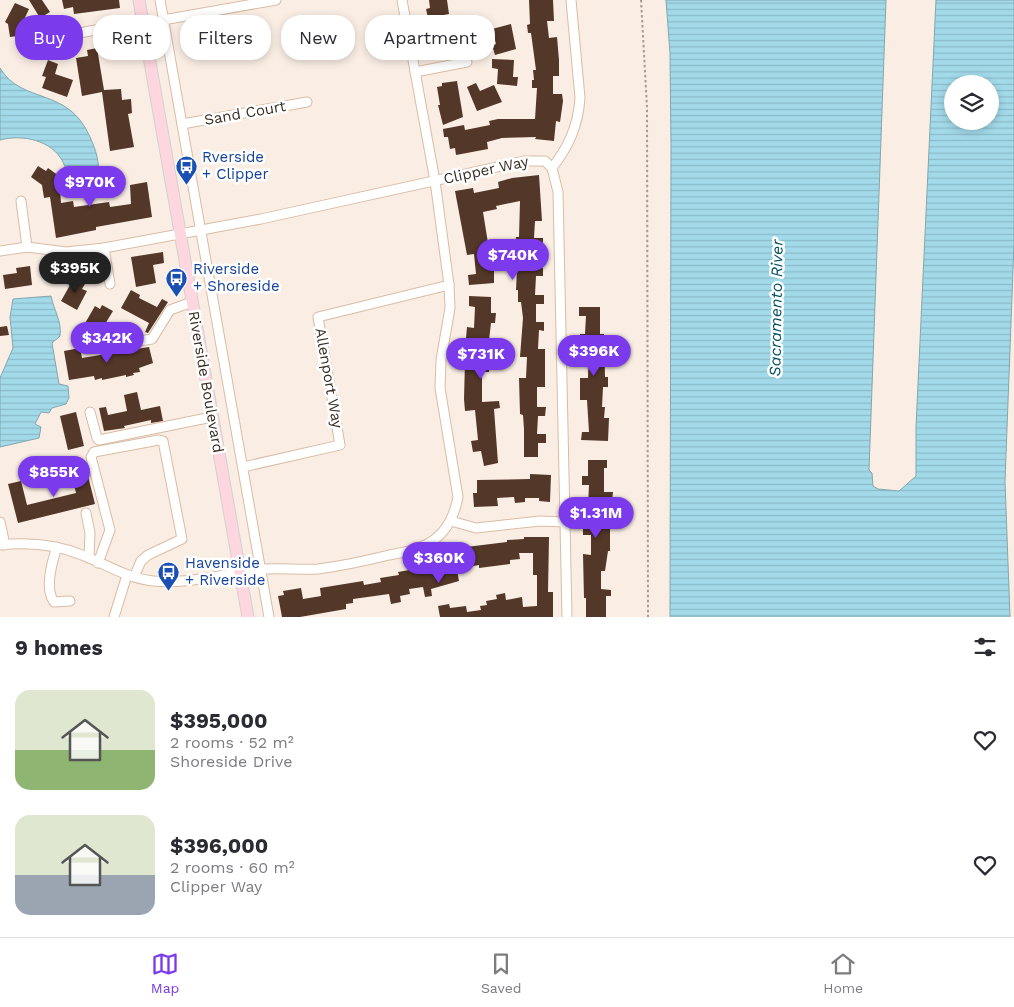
<!DOCTYPE html>
<html lang="en">
<head>
<meta charset="utf-8">
<style>
  body { margin:0; font-family:"Work Sans",sans-serif; background:#f7f7f7; color:#2b2b33; height:100vh; display:flex; flex-direction:column; font-size:19px; white-space:nowrap }
  * { box-sizing:border-box; margin:0 }
  p { font-size:16px; color:#7c7c81 }
  .icon { flex:none; width:28px; height:28px; fill:none; stroke:currentColor; stroke-width:2; stroke-linecap:round; stroke-linejoin:round }
  .map { position:relative; height:617px; overflow:hidden }
  .sheet { display:flex; flex-direction:column; background:#fff; flex:1 }
  .sheet>* { flex:none }
  .top-card { position:absolute; left:15px; top:15px; width:500px; height:45px; display:flex; gap:10px }
  .buttons { position:absolute; left:944px; top:75px; display:grid; gap:10px }
  .buttons a { display:grid; place-items:center; width:55px; height:55px; border-radius:50%; background:#fff; box-shadow:0 2px 8px #0003; font-size:25px }
  .price { position:absolute; translate:-50% -42px; padding:0 11px; border-radius:18px; background:#7c3aed; color:#fff; font-size:16px; line-height:32px; filter:drop-shadow(0 1px 2px #0008) }
  .price::after { content:''; position:absolute; left:50%; top:30px; width:15px; height:11px; margin-left:-8px; background:inherit; clip-path:polygon(0 0,100% 0,50% 100%) }
  .price.current { background:#222; color:#fff }
  ul { padding:0; list-style:none }
  li { display:flex; align-items:center; gap:15px; height:125px; padding:0 15px }
  li span { display:grid; place-items:center; flex:none; width:140px; height:100px; border-radius:15px; color:#555 }
  li>.icon { margin-inline-start:auto }
  span .icon { width:60px; height:60px; fill:#fffc; stroke-width:1 }
  li b { font-size:21px }
  h2 { display:flex; justify-content:space-between; align-items:center; height:60px; padding:0 15px; font-size:21px }
  .chip { padding:0 18px; border-radius:20px; background:#fff; box-shadow:0 2px 8px #0003; font-size:18px; line-height:45px }
  .chip.current { background:#7c3aed; color:#fff }
  .dock { display:flex; justify-content:space-around; align-items:center; height:70px; border-top:1px solid #e1e1e2; background:#fff; font-size:14px; color:#7c7c81 }
  .dock a { display:grid; justify-items:center; gap:2px }
  .dock .current { color:#7c3aed }
  .map>svg:first-child { display:block }
  .water { fill:url(#water-rules); stroke:#82a6ae; fill-rule:evenodd }
  .building { fill:#533728 }
  .lines { fill:none; stroke-linecap:round; stroke-linejoin:round }
  .minor-casing { stroke:#dabca4; stroke-width:11 }
  .major-casing { stroke:#d3d1cf; stroke-width:13 }
  .path { stroke:#a79b91; stroke-width:2; stroke-dasharray:2.5 2.5; stroke-linecap:butt }
  .minor { stroke:#fff; stroke-width:9 }
  .major { stroke:#fdd6e0; stroke-width:11 }
  .labels { text-anchor:middle; dominant-baseline:central; stroke-width:5; stroke-linejoin:round; paint-order:stroke }
  .street-label { font-size:15px; fill:#382c23; stroke:#fff }
  .transit-label { font-size:15px; fill:#164399; stroke:#fff; text-anchor:start }
  .water-label { font-size:16px; font-style:italic; fill:#005162; stroke:#fff }
</style>
</head>
<body>
<div class="map">
<svg width="1014" height="617" viewBox="0 0 1014 617">
  <defs>
    <pattern id="water-rules" width="6" height="5" patternUnits="userSpaceOnUse" patternTransform="scale(1.25)"><rect width="6" height="5" fill="#a2daea"/><path d="M0 2.5h6" fill="none" stroke="#8cbbc8"/></pattern>
  </defs>
  <rect width="100%" height="100%" fill="#faeee4"/>
  <g class="water">
    <path d="M666,0H886L869,470L872,473L873,486L878,489L899,491L916,476V427L936,0H1014V244L1005,481L1010,617H670L671,146L670,53ZM952,84H990V121H952Z"/>
    <path d="M0,68C22,105 68,86 90,137C96,150 100,163 98,177C97,187 90,193 80,191C68,187 68,172 63,162C52,140 22,134 0,140Z"/>
    <path d="M51,296C54,311 62,321 60,336L52,343L59,384L68,386L69,398L66,404L52,408L49,413L41,412L35,424L41,427L39,438L0,447V378L13,348L10,317L13,299Z"/>
  </g>
  <g class="building">
    <path d="M29,0H42L50,12L40,18Z"/>
    <path d="M62,0H119L120,8L74,14L73,7L64,9Z"/>
    <path d="M429,0H447L449,14L428,18L426,9L430,8Z"/>
    <path d="M529,0H553L554,21H547L549,38L557,37L559,60V76H553V94H562L563,101L560,122L556,121L554,141L535,139L536,137L502,138L487,142L488,149L456,155L455,148L450,149L448,137H444L443,129L464,125L465,130L490,125L489,121L498,119H535L537,88H532V80H534L533,70H536L531,33H528L527,25L530,24Z"/>
    <path d="M15,3L29,9L23,22L30,40L19,42L18,36L10,37L8,24L5,22Z"/>
    <path d="M511,24L516,49L495,55L492,45L496,44L492,29Z"/>
    <path d="M97,48L104,90L121,89L122,100L131,99L132,113L128,114L134,147L110,151L102,92L82,96L76,58L88,56L87,50Z"/>
    <path d="M492,59L514,60L513,77H518L517,86L497,84L498,69L492,68Z"/>
    <path d="M48,60L58,64L55,74L73,80L67,97L42,88L46,77L42,76Z"/>
    <path d="M457,81L463,117L443,125L438,105H440L437,87L442,86V83Z"/>
    <path d="M476,83L480,91L494,85L502,102L477,111L467,87Z"/>
    <path d="M38,166L46,171L48,168L59,176L61,203L73,201L74,207L109,202L110,207L131,204L130,185L147,182L152,217L96,227V230L56,238L50,197L44,198L42,185L31,177Z"/>
    <path d="M539,175L542,221H535L534,238H543V247H537L536,267L543,268V276H536L535,295H544V304H536V322H544V331L539,330L538,349H545V387H537V407H546L545,416H538L537,434H546V443H538V457H524V429L523,415L520,414L519,378H526L527,357H520L523,318L521,302H518V290H516L518,247H515L516,237H519L520,201L496,206L497,209L483,212L488,243H492L494,256V283L469,285L468,275L476,274L474,254L467,255L455,191L473,188L474,193L499,188L498,182L512,178Z"/>
    <path d="M163,252L164,263L153,265L156,283L136,287L131,257Z"/>
    <path d="M30,266L32,285L5,289L3,275L17,273L16,268Z"/>
    <path d="M74,278L85,284L82,289L87,291L77,310L61,301Z"/>
    <path d="M131,290L140,295L139,298L157,307L162,299L168,302L148,333L145,332L149,323L121,308Z"/>
    <path d="M469,296L491,297V313H496L495,323H491L488,349H491L489,372H482V402L499,401L500,408L494,409L498,463L484,466L481,451L473,452L471,441L478,440L475,410L465,411L464,399L465,361H467L470,338H466L467,327L474,328L475,307L469,306Z"/>
    <path d="M102,305L113,311L99,334L84,325L95,306L100,309Z"/>
    <path d="M579,307H600V334H604L605,377H608V387H603L602,407H605L604,418H609L608,441L581,440L582,432H589L587,400H580V378H588L589,344H580V334H585L586,316H579Z"/>
    <path d="M7,326L9,335L0,336V327Z"/>
    <path d="M149,347L153,363L139,368L140,372L133,373L134,375L126,377V375L102,380V378L95,380L94,376L69,380L64,351L80,348L82,358Z"/>
    <path d="M137,392L141,410L160,406L163,421L151,423V420L124,426L125,428L104,431L99,408L106,407L108,415L127,411L124,395Z"/>
    <path d="M76,412L84,446L68,450L60,416Z"/>
    <path d="M588,460H607V468H604V492H613L612,501H607V525L610,526V551H608L605,571H601V589L611,590V596H606V617H586V598H584L583,554L591,555V535H583V507H588L589,485H582V476H588Z"/>
    <path d="M85,464L95,504L18,523L8,484L21,481L27,505L76,493L70,468Z"/>
    <path d="M530,474L551,475L550,502L539,501V498H525V502L515,503L514,497L497,498L498,506L474,507L473,493H477V480L530,479Z"/>
    <path d="M524,537H549L548,592H553V617H440L438,606L449,604L450,608L466,606L467,612L481,610L480,606L487,605L486,601L497,599L496,595L505,593L506,600L522,597L523,607L537,606V575H533V553H519L520,559L510,560V564L479,568V565L473,566V563L456,565L459,581L431,589L432,596L425,597L423,587L409,589L410,594L400,596L401,602L391,604L389,594L353,599V603L346,604V609L300,617H282L278,596L284,595L283,591L301,588L303,599L321,596L320,588L363,581L364,585L381,582L380,578L399,575L398,572L444,564L442,557L459,554L458,548L507,542V540L524,539Z"/>
  </g>
  <g class="lines">
    <defs>
      <g id="minor">
        <path d="M160,0L269,617"/>
        <path d="M163,20L276,0"/>
        <path d="M58,37L144,21"/>
        <path d="M415,72L467,62"/>
        <path d="M182,124L307,102"/>
        <path d="M552,168C569,146 578,126 580,98L571,0"/>
        <path d="M21,201L27,247"/>
        <path d="M104,248L110,284"/>
        <path d="M0,251L27,247L66,252L104,248L261,219L524,161H545L552,168L558,192L567,617"/>
        <path d="M87,349L152,339L170,310L192,302"/>
        <path d="M90,412L97,438L99,440L212,417"/>
        <path d="M243,467L340,445L318,317L449,285"/>
        <path d="M86,513L90,533L89,558"/>
        <path d="M451,521L476,528L540,521L565,522"/>
        <path d="M0,522L5,545"/>
        <path d="M0,545C28,542 55,544 82,555C106,564 126,578 153,581C191,585 227,572 265,569C283,568 300,570 318,569C342,566 365,561 389,555C401,553 414,551 425,545C445,536 454,518 458,497L440,388L441,360L450,308L449,285L435,181L402,0"/>
        <path d="M57,547C52,562 44,588 54,602L70,601"/>
        <path d="M98,563L110,530L91,457L94,452L159,440L163,441L182,539L148,555L141,561L134,577"/>
        <path d="M114,617L127,575"/>
      </g>
      <path id="major" d="M139,0L248,617"/>
    </defs>
    <use href="#minor" class="minor-casing"/>
    <use href="#major" class="major-casing"/>
    <path class="path" d="M641,0L647,107L648,617"/>
    <use href="#minor" class="minor"/>
    <use href="#major" class="major"/>
  </g>
  <defs>
    <symbol id="bus-pin" viewBox="-11 -11 22 30"><path d="M0 17L-7.5 6A9.5 9.5 0 1 1 7.5 6Z" fill="#1a4fb4" stroke="#fff"/><path d="M-5-6H5V4H4V6H2V4H-2V6H-4V4H-5ZM-3.5-4V0h7V-4ZM-3.5 1.2v1.5H-2V1.2ZM2 1.2v1.5H3.5V1.2Z" fill="#fff"/></symbol>
  </defs>
  <g fill-rule="evenodd">
    <use href="#bus-pin" x="174" y="154" width="25" height="34"/>
    <use href="#bus-pin" x="164" y="266" width="25" height="34"/>
    <use href="#bus-pin" x="156" y="560" width="25" height="34"/>
  </g>
  <g class="labels">
    <g class="street-label">
      <text transform="translate(245 113) rotate(-10)">Sand Court</text>
      <text transform="translate(486 170) rotate(-12)">Clipper Way</text>
      <text transform="translate(329 378) rotate(80)">Allenport Way</text>
      <text transform="translate(206 382) rotate(80)">Riverside Boulevard</text>
    </g>
    <g class="transit-label">
      <text x="202" y="157">Rverside<tspan x="202" dy="17">+ Clipper</tspan></text>
      <text x="193" y="269">Riverside<tspan x="193" dy="17">+ Shoreside</tspan></text>
      <text x="185" y="563">Havenside<tspan x="185" dy="17">+ Riverside</tspan></text>
    </g>
    <g class="water-label">
      <text transform="translate(776 308) rotate(-89)">Sacramento River</text>
    </g>
  </g>
</svg>
<div class="buttons">
<a><svg class="icon" aria-label="layers" viewBox="0 0 24 24"><path d="M12 4l9 5-9 5-9-5zM3 14l9 5 9-5"/></svg></a>
</div>
<b class="price" style="left:90px;top:208px">$970K</b>
<b class="price" style="left:513px;top:281px">$740K</b>
<b class="price current" style="left:75px;top:294px">$395K</b>
<b class="price" style="left:107px;top:364px">$342K</b>
<b class="price" style="left:594px;top:377px">$396K</b>
<b class="price" style="left:481px;top:380px">$731K</b>
<b class="price" style="left:54px;top:498px">$855K</b>
<b class="price" style="left:596px;top:539px">$1.31M</b>
<b class="price" style="left:439px;top:584px">$360K</b>
<div class="top-card">
<a class="chip current">Buy</a>
<a class="chip">Rent</a>
<a class="chip">Filters</a>
<a class="chip">New</a>
<a class="chip">Apartment</a>
</div>
</div>
<section class="sheet">
<h2>9 homes<svg class="icon" aria-label="filters" viewBox="0 0 24 24"><path d="M4 7h16M4 17h16"/><circle cx="9" cy="7" r="2"/><circle cx="15" cy="17" r="2"/></svg></h2>
<ul>
<li><span style="background:linear-gradient(#dfe7d0 60%,#8fb573 0)"><svg class="icon" aria-label="home" viewBox="0 0 24 24"><path d="M3 11l9-7 9 7M6 9v11h12V9"/></svg></span><div><b>$395,000</b><p>2 rooms · 52 m²</p><p>Shoreside Drive</p></div><svg class="icon" aria-label="heart" viewBox="0 0 24 24"><path d="M12 20l-8-8c-3-5 5-10 8-4 3-6 11-1 8 4z"/></svg></li>
<li><span style="background:linear-gradient(#dfe7d0 60%,#9aa5b1 0)"><svg class="icon" aria-label="home" viewBox="0 0 24 24"><path d="M3 11l9-7 9 7M6 9v11h12V9"/></svg></span><div><b>$396,000</b><p>2 rooms · 60 m²</p><p>Clipper Way</p></div><svg class="icon" aria-label="heart" viewBox="0 0 24 24"><path d="M12 20l-8-8c-3-5 5-10 8-4 3-6 11-1 8 4z"/></svg></li>
</ul>
</section>
<nav class="dock">
<a class="current"><svg class="icon" aria-label="map" viewBox="0 0 24 24"><path d="M3 6l6-2 6 2 6-2v14l-6 2-6-2-6 2zM9 4v14M15 6v14"/></svg>Map</a>
<a><svg class="icon" aria-label="saved" viewBox="0 0 24 24"><path d="M7 4h10v16l-5-4-5 4z"/></svg>Saved</a>
<a><svg class="icon" aria-label="home" viewBox="0 0 24 24"><path d="M3 11l9-7 9 7M6 9v11h12V9"/></svg>Home</a>
</nav>
</body>
</html>
